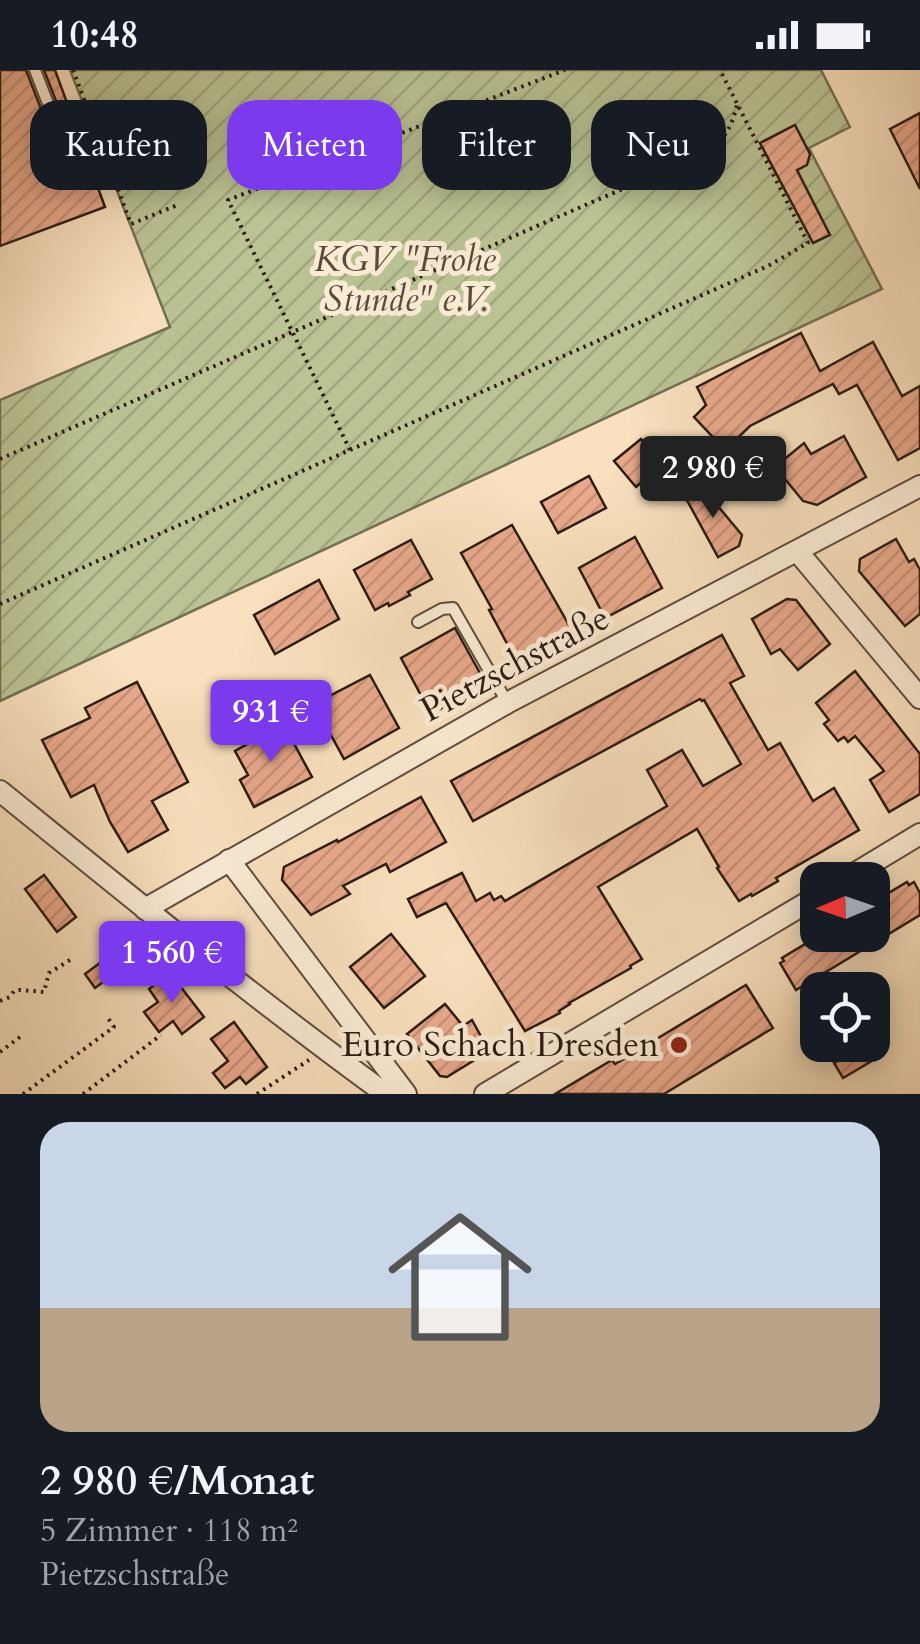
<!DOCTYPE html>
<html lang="de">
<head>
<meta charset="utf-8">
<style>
  body { margin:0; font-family:Cardo,serif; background:#20242c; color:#f1f3f6; height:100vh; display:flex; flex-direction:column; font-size:38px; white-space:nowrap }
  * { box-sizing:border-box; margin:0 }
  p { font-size:32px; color:#9ea1a6 }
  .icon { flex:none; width:55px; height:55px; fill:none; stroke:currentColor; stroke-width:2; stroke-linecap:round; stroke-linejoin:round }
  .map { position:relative; height:1024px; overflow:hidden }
  .panel { display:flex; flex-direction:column; background:#171b24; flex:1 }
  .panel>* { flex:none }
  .guide { position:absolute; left:30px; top:30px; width:860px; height:90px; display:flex; gap:20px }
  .needle { width:65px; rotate:268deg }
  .buttons { position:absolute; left:800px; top:792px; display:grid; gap:20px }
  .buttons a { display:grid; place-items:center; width:90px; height:90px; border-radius:20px; background:#171b24; box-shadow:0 5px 25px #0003; font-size:50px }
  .price { position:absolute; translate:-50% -85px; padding:0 22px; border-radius:10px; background:#7c3aed; color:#fff; font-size:32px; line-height:65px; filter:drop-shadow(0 2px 5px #0008) }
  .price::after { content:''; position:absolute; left:50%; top:60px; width:30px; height:22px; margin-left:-15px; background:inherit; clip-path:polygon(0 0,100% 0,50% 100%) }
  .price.active { background:#222; color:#fff }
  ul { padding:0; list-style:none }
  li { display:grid; align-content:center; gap:20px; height:530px; padding:0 40px }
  li span { display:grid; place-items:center; height:310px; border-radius:30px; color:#555 }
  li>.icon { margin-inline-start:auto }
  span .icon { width:180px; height:180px; fill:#fffc; stroke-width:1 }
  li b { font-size:42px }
  .chip { padding:0 35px; border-radius:30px; background:#171b24; box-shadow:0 5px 25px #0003; font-size:35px; line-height:90px }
  .chip.active { background:#7c3aed; color:#fff }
  .status { display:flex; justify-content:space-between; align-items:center; height:70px; padding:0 50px; background:#171b24; direction:ltr }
  .status svg { height:28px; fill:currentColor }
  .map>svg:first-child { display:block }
  .garden { fill:url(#garden-furrows); stroke:#736f53; stroke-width:2.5 }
  .building { fill:url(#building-hatch); stroke:#2b1b12; stroke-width:2.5 }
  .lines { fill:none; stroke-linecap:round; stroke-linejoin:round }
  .lane-casing { stroke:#5e4c3d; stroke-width:14 }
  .street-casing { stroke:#5e4c3d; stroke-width:24 }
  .path { stroke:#2b1b12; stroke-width:4; stroke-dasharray:2.5 5; stroke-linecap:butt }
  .lane { stroke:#fbebd5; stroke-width:10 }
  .street { stroke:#fbebd5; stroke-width:20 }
  .poi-dot { fill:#8f2418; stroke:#fbebd5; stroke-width:4 }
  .labels { text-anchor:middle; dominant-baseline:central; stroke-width:10; stroke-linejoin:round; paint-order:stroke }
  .park-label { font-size:35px; font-style:italic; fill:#564d39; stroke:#fbebd5 }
  .street-label { font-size:35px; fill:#2b1b12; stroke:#fbebd5 }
  .poi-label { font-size:35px; fill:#2b1b12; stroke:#fbebd5; text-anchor:end }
</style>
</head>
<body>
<div class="status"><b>10:48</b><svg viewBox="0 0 49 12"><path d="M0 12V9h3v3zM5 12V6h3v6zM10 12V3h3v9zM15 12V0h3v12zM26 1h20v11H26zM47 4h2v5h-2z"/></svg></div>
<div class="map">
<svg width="920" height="1024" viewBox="0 0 920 1024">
  <defs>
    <pattern id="garden-furrows" width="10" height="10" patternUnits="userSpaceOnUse" patternTransform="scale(2.5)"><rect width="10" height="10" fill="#bbc394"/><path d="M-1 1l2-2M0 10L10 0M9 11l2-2" fill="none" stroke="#a1a77f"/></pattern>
    <pattern id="building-hatch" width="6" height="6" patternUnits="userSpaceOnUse" patternTransform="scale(2.5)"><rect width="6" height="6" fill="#e9a98c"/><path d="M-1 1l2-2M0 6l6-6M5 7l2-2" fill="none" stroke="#c89178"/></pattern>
  </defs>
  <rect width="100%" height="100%" fill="#f9e0be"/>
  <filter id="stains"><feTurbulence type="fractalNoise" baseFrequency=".002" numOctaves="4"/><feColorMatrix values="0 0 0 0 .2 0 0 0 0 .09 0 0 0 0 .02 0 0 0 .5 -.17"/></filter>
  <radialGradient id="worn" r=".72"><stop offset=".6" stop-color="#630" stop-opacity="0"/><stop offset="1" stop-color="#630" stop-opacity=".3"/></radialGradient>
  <path class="garden" d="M70,0H821L850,57L809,78L882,219L0,631V330L170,257Z"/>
  <g class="building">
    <path d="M0,0H26L70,114L73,118L80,119L85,116L86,108L44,0H55L105,137L0,176Z"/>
    <path d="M920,43V119L890,59Z"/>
    <path d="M795,55L810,84L807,95L797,100L830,165L813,173L760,73Z"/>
    <path d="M801,263L820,301L873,272L902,326L920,316V378L898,390L857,315L839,324L833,314L750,356L725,380L694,347L706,335L697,317Z"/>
    <path d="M844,366L866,407L817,435L803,431L775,397L804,373L811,384Z"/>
    <path d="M641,369L662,395L636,417L614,391Z"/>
    <path d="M589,406L606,438L558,463L541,432Z"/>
    <path d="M697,411L742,465L739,476L718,487L683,423Z"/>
    <path d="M512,455L574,564L518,594L489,540L492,539L461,483Z"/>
    <path d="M635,467L662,518L605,548L579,498Z"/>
    <path d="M896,469L909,492L914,489L920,500V544L905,556L859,501L860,489Z"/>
    <path d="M411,470L432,509L408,522L410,525L389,536L388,533L375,540L354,500Z"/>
    <path d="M319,510L339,549L275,584L254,545Z"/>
    <path d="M787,529L796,530L830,574L798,600L780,579L771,584L752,549Z"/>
    <path d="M455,558L486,614L431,644L401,588Z"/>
    <path d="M722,565L744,606L730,613L768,680L780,673L813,731L834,718L859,760L776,808L778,811L752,826L751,824L739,831L717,798L719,797L697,759L598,817L642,889L630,896L631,898L569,933L570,934L559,941L560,943L525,961L446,833L417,847L408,829L462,803L476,831L490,823L494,830L501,826L505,831L667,736L647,700L682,680L703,716L741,694L704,630L702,631L700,629L473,751L451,711Z"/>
    <path d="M855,601L920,684V724L889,742L870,710L884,701L855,666L848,672L844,667L838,671L824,654L829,650L816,633Z"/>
    <path d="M370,605L399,658L344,689L314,634Z"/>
    <path d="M137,612L188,712L152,731L168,760L128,782L110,752L94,715L71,727L42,670L90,648L85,638Z"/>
    <path d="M284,655L312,707L254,737L240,710L248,705L235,681L249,673L247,670L271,657L273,661Z"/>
    <path d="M421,727L446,772L390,802L386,794L343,816L350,824L311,845L282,810L284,797L337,770L338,772Z"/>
    <path d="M44,805L76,847L57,862L25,819Z"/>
    <path d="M907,812L909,815L914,812L920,823V845L796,920L780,893L784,891L782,888L820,865H872V833Z"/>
    <path d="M391,864L425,906L384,938L350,897Z"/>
    <path d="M124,875L140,896L119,912L114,904L95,918L85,904Z"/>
    <path d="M170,903L204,947L182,964L173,951L159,962L144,942L158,932L149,919Z"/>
    <path d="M746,915L773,958L664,1024H555L612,990L615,994Z"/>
    <path d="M445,934L463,956L472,950L489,981L447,1007L440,1006L407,964Z"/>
    <path d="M234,952L267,997L246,1014L240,1007L225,1018L213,1003L228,991L211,969Z"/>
    <path d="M861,977L870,992L843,1008L834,993Z"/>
  </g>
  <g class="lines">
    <defs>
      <g id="lane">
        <path d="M35,0L78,111"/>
        <path d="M418,552L442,539L453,538L507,632"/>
      </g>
      <g id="street">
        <path d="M798,482L920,628"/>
        <path d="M0,721C127,824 254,928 386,1024"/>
        <path d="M229,790L406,1024"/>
        <path d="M844,810L920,764"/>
        <path d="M145,839L507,633L920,416"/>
        <path d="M485,1024L818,826"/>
      </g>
    </defs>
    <use href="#lane" class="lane-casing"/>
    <use href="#street" class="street-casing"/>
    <g class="path">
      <path d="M73,0L131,154L180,134"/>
      <path d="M350,380L228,130L565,0"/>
      <path d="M0,389L703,84C724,71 731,59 737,35"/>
      <path d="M0,534L768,196L808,173L720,0"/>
      <path d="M0,931L10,927L14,921L20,920L44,922L49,903L70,890"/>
      <path d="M0,982L24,964"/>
      <path d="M23,1024L114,957L106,945"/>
      <path d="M83,1024L161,965"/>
      <path d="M257,1024L309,990"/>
    </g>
    <use href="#lane" class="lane"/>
    <use href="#street" class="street"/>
  </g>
  <circle class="poi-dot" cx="679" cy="975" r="10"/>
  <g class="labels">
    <g class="park-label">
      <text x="405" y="190">KGV "Frohe<tspan x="405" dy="40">Stunde" e.V.</tspan></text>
    </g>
    <g class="street-label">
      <text transform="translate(515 594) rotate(-28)">Pietzschstraße</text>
    </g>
    <g class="poi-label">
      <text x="659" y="975">Euro Schach Dresden</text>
    </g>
  </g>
  <rect width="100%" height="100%" filter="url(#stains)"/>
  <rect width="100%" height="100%" fill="url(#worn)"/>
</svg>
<div class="buttons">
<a><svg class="needle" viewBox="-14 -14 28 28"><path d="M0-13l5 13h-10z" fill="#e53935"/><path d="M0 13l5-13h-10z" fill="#9ea1a6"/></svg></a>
<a><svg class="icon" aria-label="locate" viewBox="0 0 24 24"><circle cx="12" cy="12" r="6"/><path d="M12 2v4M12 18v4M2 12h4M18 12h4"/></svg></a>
</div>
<b class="price active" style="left:713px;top:451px">2 980 €</b>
<b class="price" style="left:271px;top:695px">931 €</b>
<b class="price" style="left:172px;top:936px">1 560 €</b>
<div class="guide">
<a class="chip">Kaufen</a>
<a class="chip active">Mieten</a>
<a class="chip">Filter</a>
<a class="chip">Neu</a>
</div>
</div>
<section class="panel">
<ul>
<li><span style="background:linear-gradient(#c9d6e8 60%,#b9a48a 0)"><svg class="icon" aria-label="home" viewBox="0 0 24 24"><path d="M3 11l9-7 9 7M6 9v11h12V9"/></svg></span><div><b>2 980 €/Monat</b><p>5 Zimmer · 118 m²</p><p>Pietzschstraße</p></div></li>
</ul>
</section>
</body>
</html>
